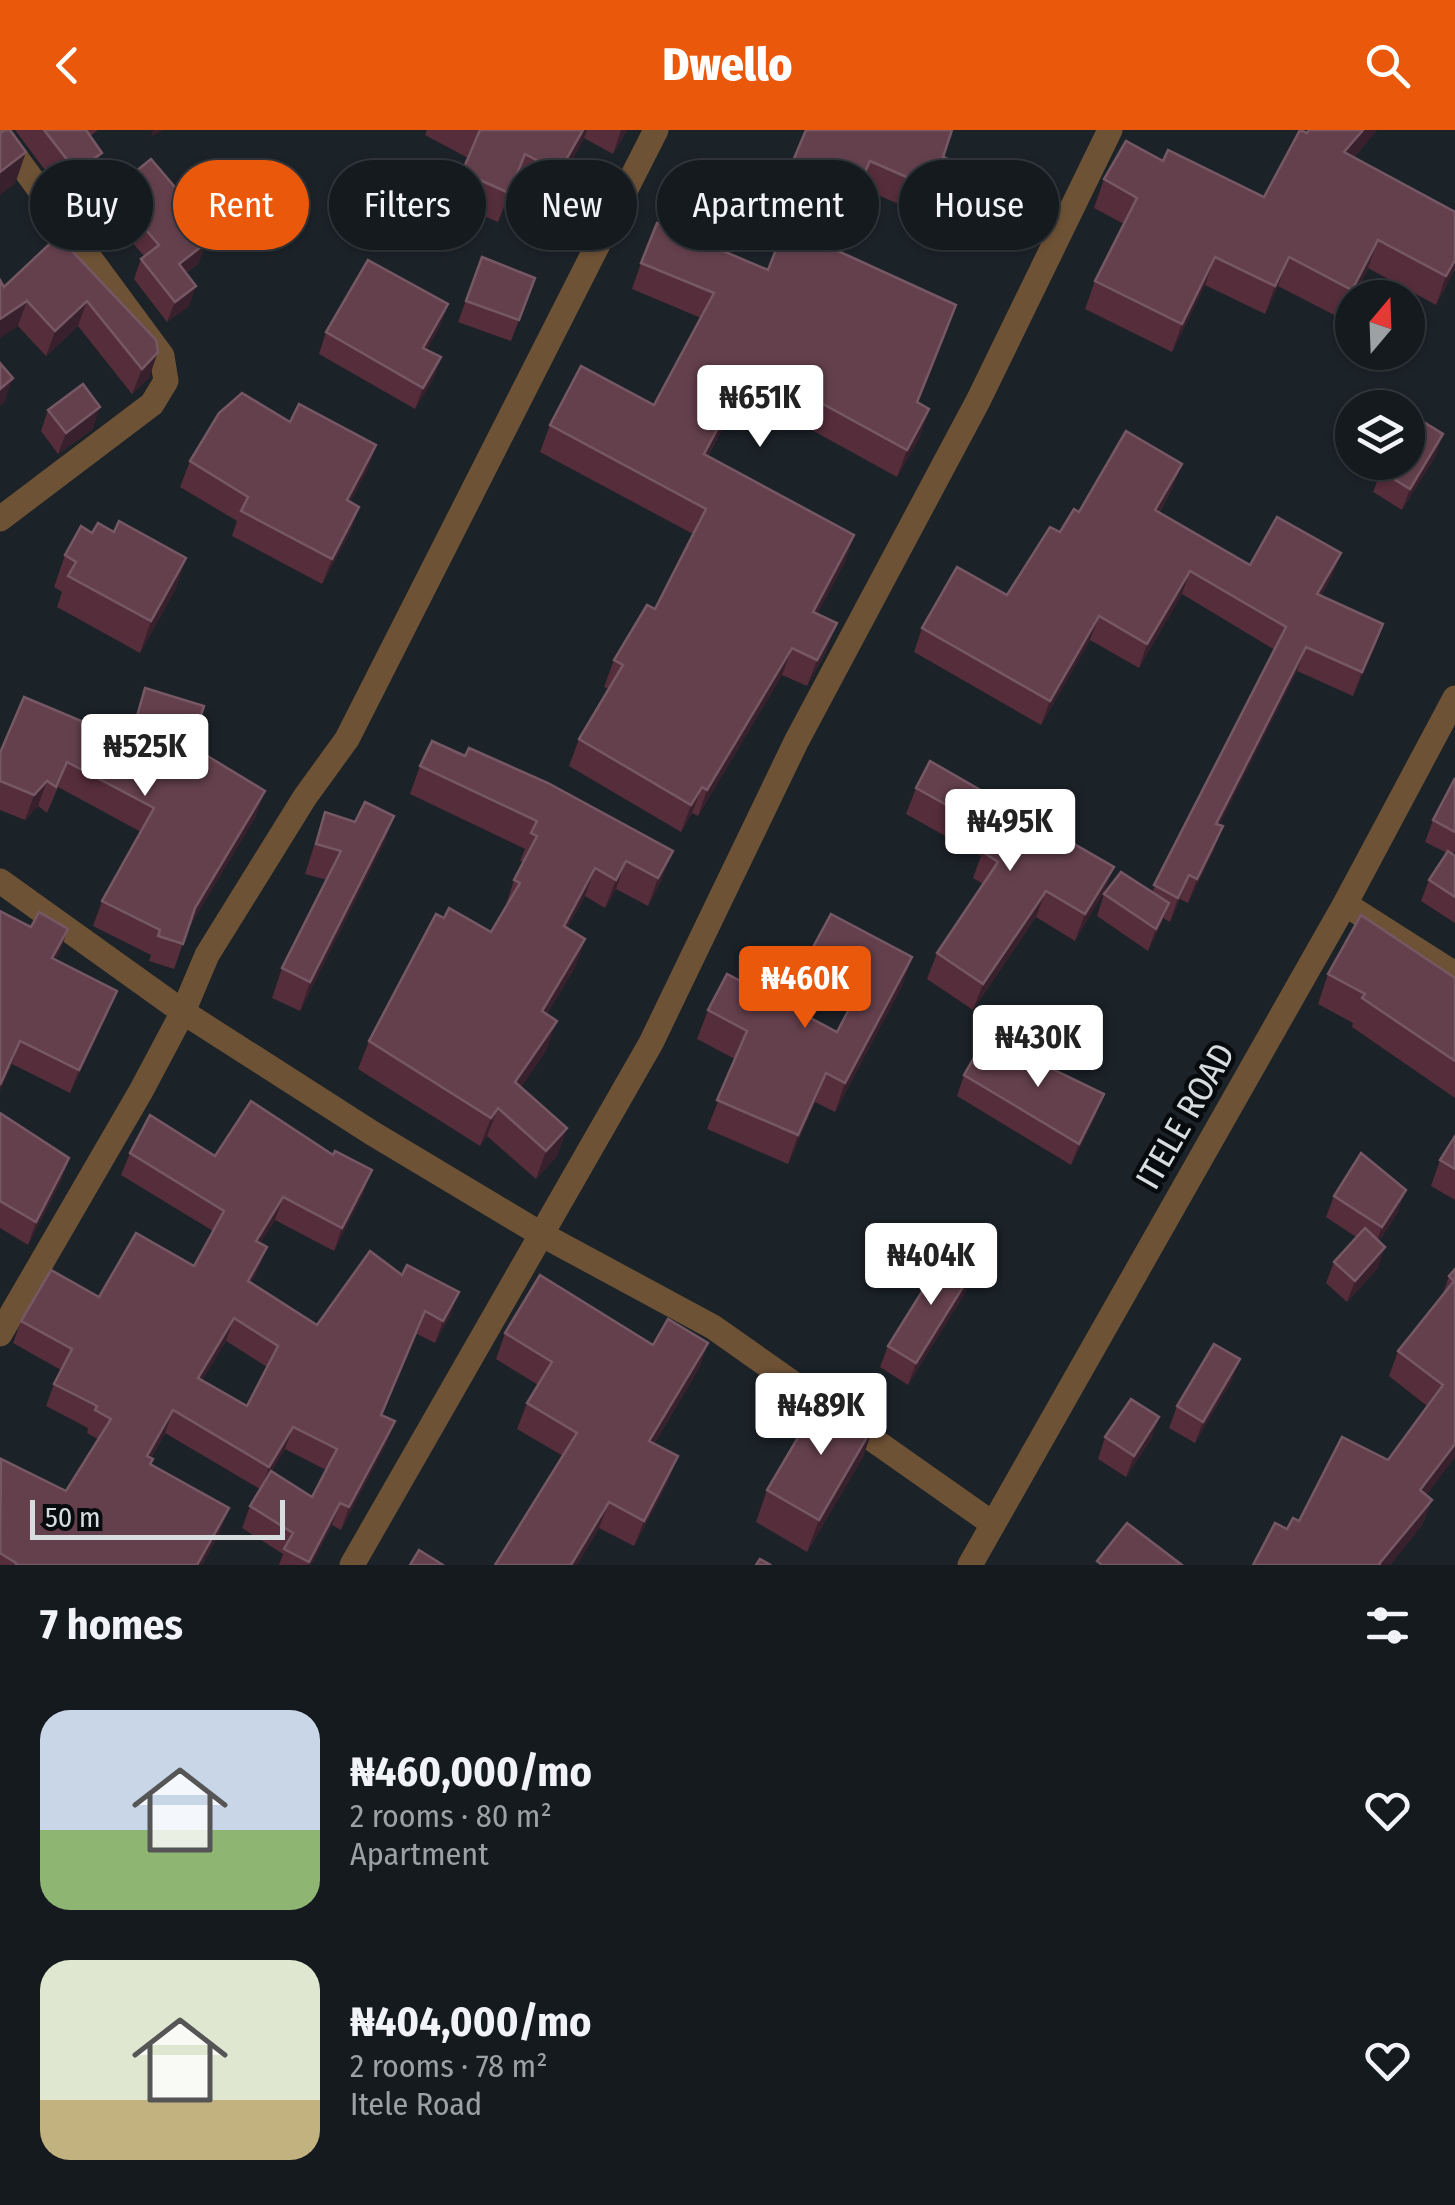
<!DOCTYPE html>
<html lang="en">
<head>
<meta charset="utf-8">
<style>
  body { margin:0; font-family:"Fira Sans Condensed",sans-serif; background:#21272b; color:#f1f3f6; height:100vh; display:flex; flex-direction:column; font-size:38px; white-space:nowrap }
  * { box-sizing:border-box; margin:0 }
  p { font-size:32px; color:#9da1a4 }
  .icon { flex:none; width:55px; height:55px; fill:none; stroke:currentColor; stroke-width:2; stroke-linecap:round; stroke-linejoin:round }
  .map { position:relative; height:1435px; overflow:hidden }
  .sheet { display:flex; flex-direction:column; background:#141a1e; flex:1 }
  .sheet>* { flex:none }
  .top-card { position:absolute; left:30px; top:30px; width:1395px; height:90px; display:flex; gap:20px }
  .needle { width:65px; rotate:19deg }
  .controls { position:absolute; left:1335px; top:150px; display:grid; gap:20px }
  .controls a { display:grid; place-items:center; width:90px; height:90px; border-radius:50%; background:#141a1e; box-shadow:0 2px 8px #0004,0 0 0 2px #33383c; font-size:50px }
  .scale { position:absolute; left:30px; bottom:25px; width:255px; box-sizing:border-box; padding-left:10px; border:5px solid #d7dcdf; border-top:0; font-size:28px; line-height:35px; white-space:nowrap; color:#d7dcdf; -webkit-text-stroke:8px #080b0e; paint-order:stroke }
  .price { position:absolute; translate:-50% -85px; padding:0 22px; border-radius:10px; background:#fff; color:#222; font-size:32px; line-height:65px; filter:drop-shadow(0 2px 5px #0008) }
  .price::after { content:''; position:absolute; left:50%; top:60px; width:30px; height:22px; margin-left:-15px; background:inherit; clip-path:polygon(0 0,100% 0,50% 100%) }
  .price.selected { background:#ea580c; color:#fff }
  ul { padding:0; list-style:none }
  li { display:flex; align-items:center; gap:30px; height:250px; padding:0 40px }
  li span { display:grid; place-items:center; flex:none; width:280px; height:200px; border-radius:30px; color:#555 }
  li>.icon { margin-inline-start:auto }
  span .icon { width:120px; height:120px; fill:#fffc; stroke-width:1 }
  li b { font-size:42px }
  h2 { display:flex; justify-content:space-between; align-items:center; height:120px; padding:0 40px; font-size:42px }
  .chip { padding:0 35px; border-radius:45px; background:#141a1e; box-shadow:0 2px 8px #0004,0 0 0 2px #33383c; font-size:35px; line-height:90px }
  .chip.selected { background:#ea580c; color:#fff }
  header { display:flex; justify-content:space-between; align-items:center; height:130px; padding:0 40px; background:#ea580c; color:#fff; font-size:45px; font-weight:800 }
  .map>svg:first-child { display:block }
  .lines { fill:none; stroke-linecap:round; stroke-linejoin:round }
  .minor { stroke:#6e5235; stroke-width:25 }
  .wall { fill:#562d3b; fill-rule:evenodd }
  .shaded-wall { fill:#38212c }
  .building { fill:#64404d; stroke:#765864; stroke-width:2.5; fill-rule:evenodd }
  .labels { text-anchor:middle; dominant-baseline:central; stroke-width:9; stroke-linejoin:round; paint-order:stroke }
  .street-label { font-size:35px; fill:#d7dcdf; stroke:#080b0e }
</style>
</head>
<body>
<header><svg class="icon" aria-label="back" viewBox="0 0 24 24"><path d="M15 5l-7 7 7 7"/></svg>Dwello<svg class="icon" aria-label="search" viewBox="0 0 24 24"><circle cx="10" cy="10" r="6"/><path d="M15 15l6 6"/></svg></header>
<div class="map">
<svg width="1455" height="1435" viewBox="0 0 1455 1435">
  <rect width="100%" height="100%" fill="#1b2228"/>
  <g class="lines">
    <g class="minor">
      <path d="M0,6L162,226L166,251L152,274L0,389"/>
      <path d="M0,751L183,882L372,1003L539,1103L713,1197L993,1394"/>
      <path d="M1345,774L1455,844"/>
      <path d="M0,1204L141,961L183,882L207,825L305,667L347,609L656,0"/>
      <path d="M352,1435L651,913L796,612L978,271L1110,0"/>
      <path d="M970,1435L1345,774L1455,568"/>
    </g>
  </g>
  <g class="wall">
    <path d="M15,0H98L90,6L92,49L66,68Z"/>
    <path d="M427,0H627L613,24L584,8L549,72L514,53L498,92L451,72L468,28L425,5Z"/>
    <path d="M806,0L943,27L1021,61L998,118L860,57L844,92L836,88L825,115L947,201L918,273L929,279L920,306L897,347L781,283L778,288L771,285L764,297L732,280L708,326L854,405L845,432L817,484L827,520L807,556L782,545L698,686L692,683L681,702L569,636L579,609L609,559L604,557L614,530L655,479L693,404L540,322L550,295L654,275L701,188L632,159L641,133L768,140L795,71L780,65Z"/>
    <path d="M1377,0L1354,27L1455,139L1436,175L1368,138L1342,189L1278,156L1265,184L1205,155L1172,222L1085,179L1095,151L1124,94L1094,78L1104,49L1163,31L1264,67L1307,3Z"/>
    <path d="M112,61L191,76L186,87L199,133L186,143L189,176L167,192L134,149L141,129L144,126L105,81Z"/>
    <path d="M58,106L149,248L132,264L78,196L46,226L18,196L4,157Z"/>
    <path d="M482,127L535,148L511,211L458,192Z"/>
    <path d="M448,174L440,196L427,219L441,227L433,249L415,279L319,224L326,202Z"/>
    <path d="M48,280L93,299L58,324L41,301Z"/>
    <path d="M290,292L376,315L367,340L350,372L359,377L350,402L322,454L232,406L237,391L180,357L190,331Z"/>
    <path d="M1436,325L1402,380L1373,362L1381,341Z"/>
    <path d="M1173,357L1159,383L1250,435L1341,423L1332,446L1321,466L1383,494L1353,566L1297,541L1219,695L1214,720L1188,773L1180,769L1170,792L1163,788L1148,821L1097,786L1104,764L1152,762L1275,520L1182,464L1139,538L1090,510L1041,595L914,522L922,498L1007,465L1079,382Z"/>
    <path d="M114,402L186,428L175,460L140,523L57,477L62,462L54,457L65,425L92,403Z"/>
    <path d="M145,558L191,616L256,686L188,799L174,839L149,831L151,825L93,796L102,771L141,702L58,657L47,683L38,676L25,690L0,680V623L100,599L128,610Z"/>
    <path d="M432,611L662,749L648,776L616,759L605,778L585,766L567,798L585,809L575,837L547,884V919L521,957L567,998L557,1026L536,1049L487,1006L480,1016L358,939L369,911L444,788L491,802L505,778L514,750L524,732L520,731L525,719L410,664L420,636Z"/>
    <path d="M1455,648V721L1453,725L1455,726V793L1421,771L1429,750L1447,723L1425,712L1433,690Z"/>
    <path d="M916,658L1114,737L1075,811L1036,787L973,880L927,849L937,823L983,754L973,748L981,726L906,684Z"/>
    <path d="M325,682L355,692L394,686L383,715L300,881L272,868L282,838L327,750L305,744Z"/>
    <path d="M0,781L31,797L68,799L55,830L117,861L108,883L70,963L12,934L0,960Z"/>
    <path d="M811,821L912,827L902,856L835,982L815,972L788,1034L707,999L735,929L697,909L708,880L837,902L850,876L800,850Z"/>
    <path d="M1328,844L1455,848V968L1352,897L1353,893L1318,874Z"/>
    <path d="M1006,935L1051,938L1096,985L1071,1035L957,966L964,945Z"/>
    <path d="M0,984L69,1028L61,1051L28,1115L0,1098Z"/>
    <path d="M1455,1006V1070L1431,1056L1440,1030Z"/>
    <path d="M130,1023L215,1026L364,1062L334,1121L275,1090L260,1113L267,1117L258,1139L251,1153L317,1195L370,1121L451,1184L435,1213L417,1204L382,1285L395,1291L386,1314L341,1400L332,1395L311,1435H279L283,1424L242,1398L250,1376L260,1359L165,1303L151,1328V1334L221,1400L202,1435H0V1332L66,1361L98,1309L87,1303L88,1298L46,1276L54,1254L61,1240L13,1213L21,1191L194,1136L213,1101L121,1045ZM226,1211L267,1237L247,1276L202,1250ZM285,1319L326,1340L312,1367L271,1342Z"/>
    <path d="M1334,1066L1398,1082L1379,1111L1378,1138L1347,1172L1326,1153L1334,1132L1356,1107L1326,1087Z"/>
    <path d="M1455,1139V1327L1426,1365L1432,1370L1422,1395L1390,1435H1253L1287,1399L1388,1330L1427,1276L1389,1246L1398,1221L1442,1167L1449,1146Z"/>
    <path d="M966,1161L908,1255L880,1237L888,1216Z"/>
    <path d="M505,1203L653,1215L708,1213L699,1238L654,1314L668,1352L634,1416L599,1398L577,1435H495L563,1326L517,1299L527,1273L538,1255L496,1229Z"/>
    <path d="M1232,1250L1195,1313L1169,1298L1177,1276Z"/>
    <path d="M1159,1287L1151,1309L1126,1347L1098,1329L1105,1307Z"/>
    <path d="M874,1295L863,1327L807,1422L756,1392L767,1360Z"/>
  </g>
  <g class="shaded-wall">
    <path d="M153,0H163L151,7Z"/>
    <path d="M583,0H587L584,8L549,72L559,42Z"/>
    <path d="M621,0H627L613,24Z"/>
    <path d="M1363,0H1377L1334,50L1344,22Z"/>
    <path d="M26,22L15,54L0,65V42Z"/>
    <path d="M102,23L92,49L66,68L76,41Z"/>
    <path d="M525,24L514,53L498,92L509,63Z"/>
    <path d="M870,31L860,57L844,92L854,66Z"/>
    <path d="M1021,61L1011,88L998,118L1007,91Z"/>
    <path d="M1378,110L1368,138L1342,189L1352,160Z"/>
    <path d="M206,113L199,133L172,154L179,134Z"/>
    <path d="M1215,127L1205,155L1172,222L1182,194Z"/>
    <path d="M1289,127L1278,156L1265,184L1275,156Z"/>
    <path d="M1455,130V139L1436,175L1446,146Z"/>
    <path d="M196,156L189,176L167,192L175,172Z"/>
    <path d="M27,171L18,196L0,208V189Z"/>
    <path d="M87,171L78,196L46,226L55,201Z"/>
    <path d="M448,174L440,196L416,239L423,218Z"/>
    <path d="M158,222L149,248L132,264L142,239Z"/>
    <path d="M441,227L433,249L415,279L423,258Z"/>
    <path d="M13,248L4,273L0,276V259Z"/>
    <path d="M742,253L732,280L694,351L704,324Z"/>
    <path d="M781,258L771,285L764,297L774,270Z"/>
    <path d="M100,277L93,299L58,324L66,303Z"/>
    <path d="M929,279L920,306L897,347L907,320Z"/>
    <path d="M1443,304L1436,325L1402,380L1410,359Z"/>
    <path d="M376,315L367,340L338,396L347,370Z"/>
    <path d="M1182,334L1173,357L1146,404L1155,380Z"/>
    <path d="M359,377L350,402L322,454L332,429Z"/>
    <path d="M854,405L845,432L804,509L813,482Z"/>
    <path d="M1341,423L1332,446L1309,488L1317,464Z"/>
    <path d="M186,428L175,460L140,523L151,491Z"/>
    <path d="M1190,441L1182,464L1139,538L1147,514Z"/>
    <path d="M1099,486L1090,510L1041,595L1050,571Z"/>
    <path d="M837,493L827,520L807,556L817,530Z"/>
    <path d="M1383,494L1375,518L1353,566L1362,542Z"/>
    <path d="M1306,517L1297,541L1208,717L1216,694Z"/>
    <path d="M792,518L782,545L698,686L707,660Z"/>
    <path d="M47,651L38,676L25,690L34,665Z"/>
    <path d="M702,657L692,683L681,702L691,675Z"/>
    <path d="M265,661L256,686L186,803L195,778Z"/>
    <path d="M394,686L383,715L300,881L310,852Z"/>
    <path d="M1223,696L1214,720L1188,773L1197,749Z"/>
    <path d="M673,721L662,749L648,776L658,748Z"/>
    <path d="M626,731L616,759L605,778L616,750Z"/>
    <path d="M1114,737L1104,763L1075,811L1085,784Z"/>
    <path d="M595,738L585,766L553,824L564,796Z"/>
    <path d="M1189,745L1180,769L1170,792L1178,768Z"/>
    <path d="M1046,761L1036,787L973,880L983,854Z"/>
    <path d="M1169,773L1161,795L1148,821L1156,799Z"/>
    <path d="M68,799L60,822L44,851L52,828Z"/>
    <path d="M585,809L575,837L532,909L542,881Z"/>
    <path d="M912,827L902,856L835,982L845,953Z"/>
    <path d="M117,861L108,883L70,963L79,940Z"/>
    <path d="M557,891L547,919L505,981L515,952Z"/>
    <path d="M20,911L12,934L0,960V955Z"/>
    <path d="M826,943L815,972L788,1034L798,1005Z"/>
    <path d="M1104,964L1096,985L1071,1035L1079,1014Z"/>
    <path d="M498,978L487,1006L480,1016L491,988Z"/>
    <path d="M567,998L557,1026L536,1049L546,1021Z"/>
    <path d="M69,1028L61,1051L28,1115L36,1092Z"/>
    <path d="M372,1040L364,1062L334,1121L342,1098Z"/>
    <path d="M1406,1060L1398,1082L1374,1118L1382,1097Z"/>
    <path d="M283,1067L275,1090L248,1133L256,1111Z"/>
    <path d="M267,1117L258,1139L240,1174L248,1151Z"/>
    <path d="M1385,1117L1378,1138L1347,1172L1355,1151Z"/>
    <path d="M974,1139L966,1161L908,1255L916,1233Z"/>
    <path d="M459,1162L451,1184L435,1213L443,1191Z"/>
    <path d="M425,1181L417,1204L373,1307L381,1285Z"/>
    <path d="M234,1188L226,1211L190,1270L198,1248Z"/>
    <path d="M708,1213L699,1238L640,1337L649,1311Z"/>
    <path d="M1240,1229L1232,1250L1195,1313L1203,1292Z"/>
    <path d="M173,1280L165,1303L139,1348L147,1326Z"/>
    <path d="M1159,1287L1151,1309L1126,1347L1134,1326Z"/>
    <path d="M395,1291L386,1314L341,1400L349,1377Z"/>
    <path d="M874,1295L863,1327L807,1422L819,1390Z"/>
    <path d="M293,1297L285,1319L261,1359L269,1337Z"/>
    <path d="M1455,1314V1327L1411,1386L1420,1360Z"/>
    <path d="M678,1326L668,1352L634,1416L644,1391Z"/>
    <path d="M1432,1370L1422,1395L1390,1435H1378Z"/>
    <path d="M609,1372L599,1398L577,1435H571Z"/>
    <path d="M340,1373L332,1395L311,1435H308Z"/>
    <path d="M229,1378L221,1400L202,1435H197Z"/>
  </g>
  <g class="building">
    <path d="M5,0H10L26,22L0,42V3Z"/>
    <path d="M44,0H86L102,23L76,41Z"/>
    <path d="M480,0H583L559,42L525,24L509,63L462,42Z"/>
    <path d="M806,0H952L943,27L1021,61L1007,91L870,31L854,66L845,62L825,115L956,175L917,272L929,279L907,320L790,256L787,262L781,258L774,270L742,253L704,324L854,405L813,482L837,493L817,530L792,518L707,660L702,657L691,675L579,609L623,535L614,530L647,475L655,479L706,379L550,295L581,236L654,275L714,163L641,133L657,93L768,140L805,45L790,38Z"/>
    <path d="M1300,0L1307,3L1309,0H1363L1344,22L1455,82V130L1446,146L1378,110L1352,160L1289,127L1275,156L1215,127L1182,194L1095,151L1137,68L1104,49L1126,11L1163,31L1168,20L1264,67Z"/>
    <path d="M151,29L191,76L183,82L206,113L179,134L196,156L175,172L141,129L159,115L112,61Z"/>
    <path d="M58,106L156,210L158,222L142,239L87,171L55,201L27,171L0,189V150L4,157Z"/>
    <path d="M482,127L535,148L519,190L466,171Z"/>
    <path d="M368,130L448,174L423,218L441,227L423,258L326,202Z"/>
    <path d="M0,233L13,248L0,259Z"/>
    <path d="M83,254L100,277L66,303L48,280Z"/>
    <path d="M242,263L290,292L299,274L376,315L347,370L359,377L332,429L241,381L248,367L190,331L219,283Z"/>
    <path d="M1414,286L1443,304L1410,359L1381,341L1386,332H1408V297Z"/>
    <path d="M1126,301L1182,334L1155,380L1250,435L1277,387L1341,423L1317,464L1383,494L1362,542L1306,517L1216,694L1223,696L1197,749L1189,745L1178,768L1154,755L1286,497L1190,441L1147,514L1099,486L1050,571L922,498L957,437L1007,465L1050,397L1060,402L1074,379L1079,382Z"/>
    <path d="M119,391L186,428L151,491L68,446L76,432L65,425L81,396L92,403L98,393L114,402Z"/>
    <path d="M145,558L204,576L191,616L265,661L195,778L183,814L158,806L160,800L102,771L154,678L67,632L56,657L47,651L34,665L0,651V623L24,567L100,599L102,595L130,611Z"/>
    <path d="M432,611L465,626L469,618L548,653L673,721L658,748L626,731L616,750L595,738L564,796L585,809L542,881L557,891L515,952L567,998L546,1021L498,978L491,988L369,911L436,784L444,788L449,778L491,802L520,753L514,750L537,706L531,703L537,691L420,636Z"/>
    <path d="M930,631L1114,737L1085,784L1046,761L983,854L937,823L998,732L983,722L995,702L916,658Z"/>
    <path d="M1455,648V702L1433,690Z"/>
    <path d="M365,672L394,686L310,852L282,838L341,721L316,714L325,682L355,692Z"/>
    <path d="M1448,721L1455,726V767L1429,750Z"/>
    <path d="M1121,742L1169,773L1156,799L1104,764Z"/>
    <path d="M0,781L31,797L39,782L68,799L52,828L117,861L79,940L20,911L0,955Z"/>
    <path d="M831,784L912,827L845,953L826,943L798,1005L717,970L747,901L708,880L727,844L837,902L865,849L811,821Z"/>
    <path d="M1361,785L1455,848V931L1362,868L1365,864L1328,844Z"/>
    <path d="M1018,914L1052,934L1050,938L1104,964L1079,1014L964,945L979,919L1006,935Z"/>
    <path d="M251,971L333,1025L335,1021L372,1040L342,1098L283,1067L256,1111L267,1117L248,1151L317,1195L370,1121L402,1145L407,1135L459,1162L443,1191L425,1181L381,1285L395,1291L349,1377L340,1373L309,1432L284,1419L293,1403L250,1376L271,1341L312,1367L337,1319L293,1297L269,1337L173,1280L147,1326L153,1329L150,1334L229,1378L197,1435H16V1433L0,1423L1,1329L66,1361L111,1289L95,1280L97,1276L54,1254L72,1219L21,1191L51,1140L99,1167L136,1103L194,1136L224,1081L130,1023L150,985L215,1026ZM234,1188L278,1216L247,1276L198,1248Z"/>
    <path d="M0,983L69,1028L36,1092L0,1071Z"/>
    <path d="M1455,1006V1039L1440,1030Z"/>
    <path d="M1361,1023L1406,1060L1382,1097L1334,1066Z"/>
    <path d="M1365,1098L1385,1117L1355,1151L1334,1132Z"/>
    <path d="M946,1123L974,1139L916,1233L888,1216Z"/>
    <path d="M1455,1139V1314L1420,1360L1432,1370L1379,1434L1380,1435H1253L1275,1393L1287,1399L1293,1388L1299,1391L1342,1307L1388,1330L1443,1255L1398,1221L1454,1151L1449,1146Z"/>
    <path d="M540,1145L653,1215L668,1189L708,1213L649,1311L678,1326L644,1391L609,1372L571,1435H495L577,1303L527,1273L552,1232L505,1203Z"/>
    <path d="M1214,1214L1240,1229L1203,1292L1177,1276Z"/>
    <path d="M823,1265L874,1295L819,1390L767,1360Z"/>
    <path d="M1131,1269L1159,1287L1134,1326L1105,1307Z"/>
    <path d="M1127,1393L1182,1435H1102L1097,1431Z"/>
    <path d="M419,1420L443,1435H410Z"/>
    <path d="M760,1429L771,1435H756Z"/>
  </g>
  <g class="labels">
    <g class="street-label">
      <text transform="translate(1185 986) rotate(-60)">ITELE ROAD</text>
    </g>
  </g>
</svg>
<div class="controls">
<a><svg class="needle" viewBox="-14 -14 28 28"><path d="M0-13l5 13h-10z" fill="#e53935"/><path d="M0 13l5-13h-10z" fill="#9da1a4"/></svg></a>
<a><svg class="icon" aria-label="layers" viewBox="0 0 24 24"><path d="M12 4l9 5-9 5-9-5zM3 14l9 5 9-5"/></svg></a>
</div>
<div class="scale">50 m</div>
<b class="price" style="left:760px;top:320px">₦651K</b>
<b class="price" style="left:145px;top:669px">₦525K</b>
<b class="price" style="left:1010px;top:744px">₦495K</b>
<b class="price selected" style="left:805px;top:901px">₦460K</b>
<b class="price" style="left:1038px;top:960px">₦430K</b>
<b class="price" style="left:931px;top:1178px">₦404K</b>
<b class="price" style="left:821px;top:1328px">₦489K</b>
<div class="top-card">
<a class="chip">Buy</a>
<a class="chip selected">Rent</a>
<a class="chip">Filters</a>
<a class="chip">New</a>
<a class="chip">Apartment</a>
<a class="chip">House</a>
</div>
</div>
<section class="sheet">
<h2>7 homes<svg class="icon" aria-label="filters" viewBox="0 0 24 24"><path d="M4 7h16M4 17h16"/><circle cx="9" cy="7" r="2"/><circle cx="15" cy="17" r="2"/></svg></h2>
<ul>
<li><span style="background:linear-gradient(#c9d6e8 60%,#8fb573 0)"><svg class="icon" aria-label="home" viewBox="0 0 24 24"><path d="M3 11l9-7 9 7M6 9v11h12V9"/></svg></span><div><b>₦460,000/mo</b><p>2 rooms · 80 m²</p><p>Apartment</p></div><svg class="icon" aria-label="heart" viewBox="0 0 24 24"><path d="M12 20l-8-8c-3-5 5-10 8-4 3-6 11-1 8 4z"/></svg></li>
<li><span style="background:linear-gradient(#dfe7d0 70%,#c2b280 0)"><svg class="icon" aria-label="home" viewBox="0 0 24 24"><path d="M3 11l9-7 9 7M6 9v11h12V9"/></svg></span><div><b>₦404,000/mo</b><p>2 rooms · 78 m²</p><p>Itele Road</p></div><svg class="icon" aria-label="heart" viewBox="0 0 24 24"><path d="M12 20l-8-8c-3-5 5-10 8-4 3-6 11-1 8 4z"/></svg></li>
</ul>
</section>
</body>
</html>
